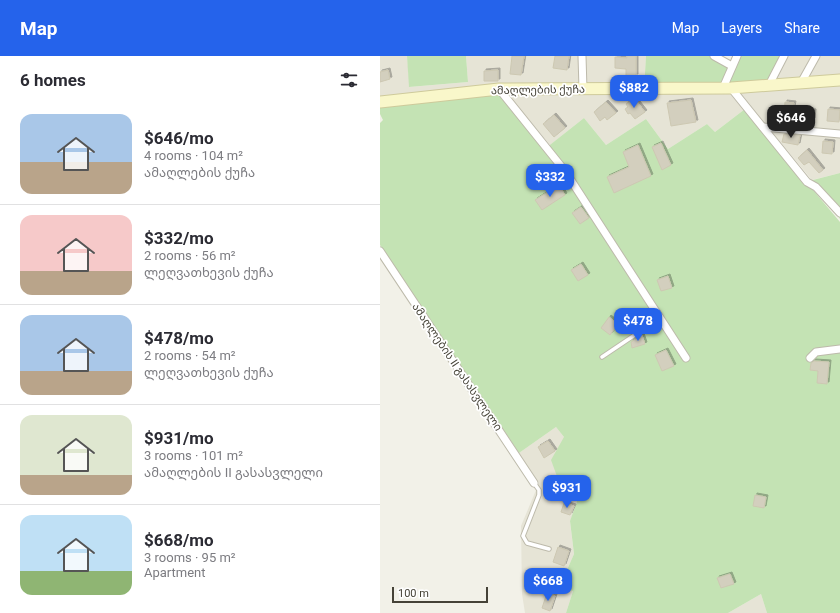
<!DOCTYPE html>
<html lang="en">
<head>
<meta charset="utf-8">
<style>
  body { margin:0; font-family:Roboto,"Noto Sans Georgian",sans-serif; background:#f2f2f3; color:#2b2b33; height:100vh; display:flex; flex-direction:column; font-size:15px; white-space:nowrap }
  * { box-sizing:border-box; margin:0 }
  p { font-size:13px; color:#7c7c81 }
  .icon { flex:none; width:22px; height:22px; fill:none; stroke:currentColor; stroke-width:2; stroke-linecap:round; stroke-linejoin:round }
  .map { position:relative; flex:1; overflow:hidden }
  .sheet { display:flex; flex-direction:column; background:#fff; width:380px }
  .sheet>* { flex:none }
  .scale { position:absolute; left:12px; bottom:10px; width:96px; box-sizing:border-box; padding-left:4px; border:2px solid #454237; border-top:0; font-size:11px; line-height:14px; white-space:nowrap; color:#454237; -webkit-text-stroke:3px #fff; paint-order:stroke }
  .price { position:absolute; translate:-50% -34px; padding:0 9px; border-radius:8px; background:#2563eb; color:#fff; font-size:13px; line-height:26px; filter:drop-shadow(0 1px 2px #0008) }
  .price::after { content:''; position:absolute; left:50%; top:24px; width:12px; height:9px; margin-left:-6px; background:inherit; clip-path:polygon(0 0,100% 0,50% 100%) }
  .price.current { background:#222; color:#fff }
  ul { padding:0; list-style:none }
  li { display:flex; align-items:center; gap:12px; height:100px; padding:0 20px }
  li+li { border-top:1px solid #e1e1e2 }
  li span { display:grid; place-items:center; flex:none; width:112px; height:80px; border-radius:12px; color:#555 }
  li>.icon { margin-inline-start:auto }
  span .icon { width:48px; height:48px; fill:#fffc; stroke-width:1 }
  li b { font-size:17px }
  h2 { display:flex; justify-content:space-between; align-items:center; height:48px; padding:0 20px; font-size:17px }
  header { display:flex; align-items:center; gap:24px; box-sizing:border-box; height:56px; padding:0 20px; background:#2563eb; color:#fff }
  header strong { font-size:19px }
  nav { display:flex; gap:22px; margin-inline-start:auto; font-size:14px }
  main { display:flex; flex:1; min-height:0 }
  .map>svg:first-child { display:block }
  .residential { fill:#e6e4d6 }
  .green { fill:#c4e3b4 }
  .building { fill:#d3cfbe; stroke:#cdc8b2; filter:url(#shadow) }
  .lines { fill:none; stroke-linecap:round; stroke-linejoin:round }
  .lane-casing { stroke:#bdbaab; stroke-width:5.5 }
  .street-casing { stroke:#bdbaab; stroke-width:9 }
  .secondary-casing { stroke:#ceca9b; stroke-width:13 }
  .lane { stroke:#fff; stroke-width:3.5 }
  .street { stroke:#fff; stroke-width:7 }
  .secondary { stroke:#f9f7ca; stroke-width:11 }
  .labels { text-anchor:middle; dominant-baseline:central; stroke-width:3.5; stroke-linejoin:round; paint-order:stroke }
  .street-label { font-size:11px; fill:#454237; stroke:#fff }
</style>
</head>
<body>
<header>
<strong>Map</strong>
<nav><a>Map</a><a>Layers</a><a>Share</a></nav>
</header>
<main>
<section class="sheet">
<h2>6 homes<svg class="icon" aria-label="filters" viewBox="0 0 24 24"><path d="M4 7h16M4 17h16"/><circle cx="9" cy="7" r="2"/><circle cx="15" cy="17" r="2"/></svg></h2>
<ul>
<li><span style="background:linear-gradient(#a9c7e8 60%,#b9a48a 0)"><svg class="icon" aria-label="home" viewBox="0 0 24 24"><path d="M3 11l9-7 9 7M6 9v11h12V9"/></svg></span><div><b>$646/mo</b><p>4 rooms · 104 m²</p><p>ამაღლების ქუჩა</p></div></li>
<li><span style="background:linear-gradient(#f6c9c9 70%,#b9a48a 0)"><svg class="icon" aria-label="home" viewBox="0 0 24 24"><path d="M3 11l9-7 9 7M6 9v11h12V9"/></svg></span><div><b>$332/mo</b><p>2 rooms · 56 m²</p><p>ლეღვათხევის ქუჩა</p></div></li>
<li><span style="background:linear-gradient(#a9c7e8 70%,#b9a48a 0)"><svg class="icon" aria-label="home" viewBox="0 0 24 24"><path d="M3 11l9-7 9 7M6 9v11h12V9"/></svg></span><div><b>$478/mo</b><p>2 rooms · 54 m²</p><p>ლეღვათხევის ქუჩა</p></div></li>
<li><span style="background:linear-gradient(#dfe7d0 75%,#b9a48a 0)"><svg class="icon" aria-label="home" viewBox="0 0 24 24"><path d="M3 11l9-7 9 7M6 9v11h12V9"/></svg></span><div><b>$931/mo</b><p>3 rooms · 101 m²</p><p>ამაღლების II გასასვლელი</p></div></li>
<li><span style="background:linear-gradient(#bfe0f5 70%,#8fb573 0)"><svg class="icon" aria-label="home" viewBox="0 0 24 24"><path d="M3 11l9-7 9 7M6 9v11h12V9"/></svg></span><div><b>$668/mo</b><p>3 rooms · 95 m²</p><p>Apartment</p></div></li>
</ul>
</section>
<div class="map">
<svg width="460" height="557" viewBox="0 0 460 557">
  <defs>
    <filter id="shadow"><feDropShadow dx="2" dy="-2" stdDeviation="0" flood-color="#0004"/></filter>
  </defs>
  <rect width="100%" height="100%" fill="#f2f1e8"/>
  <g class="residential">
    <path d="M0,0H27L30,31L88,26L86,0H266L264,33L139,34L0,46Z"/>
    <path d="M404,0H460V18L393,23Z"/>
    <path d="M460,28V117L432,124L357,34Z"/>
    <path d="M348,36L365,53L335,76L327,68L288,93L266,63L226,89L204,62L170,89L127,38Z"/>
    <path d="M176,371L184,381L200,437L190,466L194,498L179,532L193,535L186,557H145L142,538L141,470L159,427L139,397Z"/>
    <path d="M381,538L387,557H348Z"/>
  </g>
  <g class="green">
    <path d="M27,0H86L88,26L29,31Z"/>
    <path d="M266,0H334L352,10L357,0H404L389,29L264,33Z"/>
    <path d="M119,33L166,92L204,62L226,89L266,63L288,93L327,68L335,76L365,53L460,166V557H387L381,538L348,557H186L193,535L179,532L194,498L190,465L200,437L182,434L171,404L184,381L176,371L139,397L0,189V67L3,64L0,58V46Z"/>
    <path d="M460,117V163L429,125Z"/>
  </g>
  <g class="building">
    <path d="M132,0H144L141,19L130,18Z"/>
    <path d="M175,0H189L187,14L173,12Z"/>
    <path d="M247,0H256V20H246V13L235,12V1L247,2Z"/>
    <path d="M8,14L10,23L0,26V16Z"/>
    <path d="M118,14V25H104V15Z"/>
    <path d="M254,42L265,56L255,63L250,57L248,58L245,53L248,51L246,48Z"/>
    <path d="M311,44L316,66L291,70L287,47Z"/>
    <path d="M226,46L236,57L227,64L225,61L220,65L214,56Z"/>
    <path d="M405,46L414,47L413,52L434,55L433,64L404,61Z"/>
    <path d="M448,53L460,54L459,66L447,65Z"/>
    <path d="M174,59L185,72L174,81L163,68Z"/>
    <path d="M404,78L420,79L418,89L402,86Z"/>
    <path d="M443,85L453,86L452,98L442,97Z"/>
    <path d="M281,87L291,109L282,114L272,91Z"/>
    <path d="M258,89L271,120L234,137L227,121L249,111L243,96Z"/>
    <path d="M427,94L443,114L439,117L429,106L424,109L418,102Z"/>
    <path d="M179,129L185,139L162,154L155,144Z"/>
    <path d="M201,151L209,162L200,168L192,157Z"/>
    <path d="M201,208L208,219L198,225L191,214Z"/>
    <path d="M288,220L292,232L281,235L277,224Z"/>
    <path d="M229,261L238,268L230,279L221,272Z"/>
    <path d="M262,279L265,288L252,292L251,286Z"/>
    <path d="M286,294L294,310L282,315L275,299Z"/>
    <path d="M434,305L449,306L447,328L437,327L438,315L430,314L431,307Z"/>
    <path d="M168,385L175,395L164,402L158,391Z"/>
    <path d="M375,439L386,441L384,452L373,450Z"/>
    <path d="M184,447L194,450L190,459L181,456Z"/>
    <path d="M178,491L189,495L184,510L173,506Z"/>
    <path d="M350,518L354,528L341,532L337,522Z"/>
    <path d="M167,537L175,540L170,555L162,552Z"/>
  </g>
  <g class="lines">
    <defs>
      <g id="lane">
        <path d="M222,301L280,262"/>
        <path d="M154,427L159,434V439L143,480L147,487L169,493"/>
      </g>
      <g id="street">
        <path d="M202,0L203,33"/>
        <path d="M334,0L352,10"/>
        <path d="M421,27L436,0"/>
        <path d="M389,29L404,0"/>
        <path d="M343,32L357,0"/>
        <path d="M351,32L427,126L436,131L460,157"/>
        <path d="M119,33L185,115L306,302"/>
        <path d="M383,71L460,78"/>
        <path d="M0,195L154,427"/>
        <path d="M430,302L436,296L460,293"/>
      </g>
      <path id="secondary" d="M0,46L119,33L351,32L460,24"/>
    </defs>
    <use href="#lane" class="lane-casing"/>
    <use href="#street" class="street-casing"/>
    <use href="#secondary" class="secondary-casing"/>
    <use href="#lane" class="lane"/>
    <use href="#street" class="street"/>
    <use href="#secondary" class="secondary"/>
  </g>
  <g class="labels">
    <g class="street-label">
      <text transform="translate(158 34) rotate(-1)">ამაღლების ქუჩა</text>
      <text transform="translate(77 311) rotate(56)">ამაღლების II გასასვლელი</text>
    </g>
  </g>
</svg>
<div class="scale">100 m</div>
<b class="price" style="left:254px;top:53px">$882</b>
<b class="price current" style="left:411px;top:83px">$646</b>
<b class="price" style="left:170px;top:142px">$332</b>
<b class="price" style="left:258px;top:286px">$478</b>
<b class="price" style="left:187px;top:453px">$931</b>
<b class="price" style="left:168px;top:546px">$668</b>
</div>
</main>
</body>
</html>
